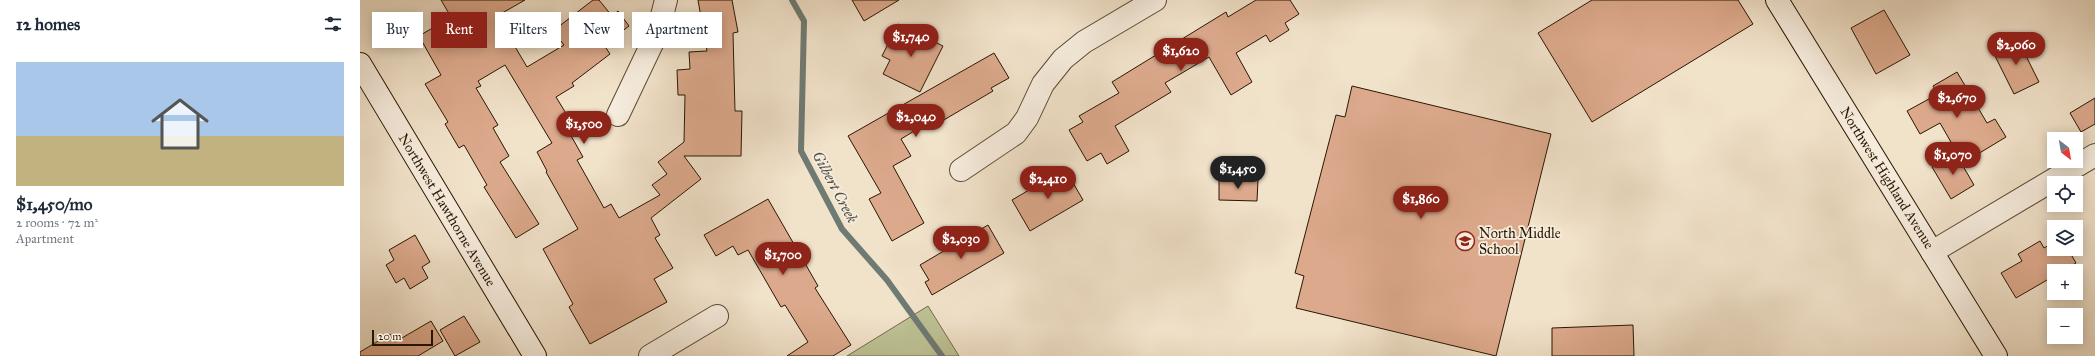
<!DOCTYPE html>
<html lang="en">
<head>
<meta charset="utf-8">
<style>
  body { margin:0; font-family:"IM FELL Great Primer",serif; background:#f2f2f3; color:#1f2937; height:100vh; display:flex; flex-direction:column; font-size:15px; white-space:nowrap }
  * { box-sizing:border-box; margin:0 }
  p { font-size:13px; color:#747a83 }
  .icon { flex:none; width:22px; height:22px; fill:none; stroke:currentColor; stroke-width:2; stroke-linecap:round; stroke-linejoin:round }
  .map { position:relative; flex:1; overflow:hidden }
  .details { display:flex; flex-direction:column; background:#fff; width:360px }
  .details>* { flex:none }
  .guide { position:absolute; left:12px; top:12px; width:380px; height:36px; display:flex; gap:8px }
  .needle { width:26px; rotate:149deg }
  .controls { position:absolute; left:1687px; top:132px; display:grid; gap:8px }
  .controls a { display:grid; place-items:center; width:36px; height:36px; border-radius:0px; background:#fff; box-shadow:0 2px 10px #0003; font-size:20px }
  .scale { position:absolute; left:12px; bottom:10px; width:61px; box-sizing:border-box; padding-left:4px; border:2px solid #291701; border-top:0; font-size:11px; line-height:14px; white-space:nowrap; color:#291701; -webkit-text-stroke:3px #f6ecdd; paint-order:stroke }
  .price { position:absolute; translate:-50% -34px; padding:0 9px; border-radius:14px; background:#8f2418; color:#fff; font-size:13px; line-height:26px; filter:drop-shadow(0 1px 2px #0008) }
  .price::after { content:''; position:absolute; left:50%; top:24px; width:12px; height:9px; margin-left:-6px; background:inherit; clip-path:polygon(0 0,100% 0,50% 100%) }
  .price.active { background:#222; color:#fff }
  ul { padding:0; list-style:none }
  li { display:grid; align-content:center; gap:8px; height:212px; padding:0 16px }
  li+li { border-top:1px solid #e0e1e3 }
  li span { display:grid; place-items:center; height:124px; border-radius:0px; color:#555 }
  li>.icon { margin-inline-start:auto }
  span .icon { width:72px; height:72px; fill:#fffc; stroke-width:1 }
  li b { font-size:17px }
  h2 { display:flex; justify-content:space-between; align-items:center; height:48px; padding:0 16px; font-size:17px }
  .tag { padding:0 14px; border-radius:0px; background:#fff; box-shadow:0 2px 10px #0003; font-size:14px; line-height:36px }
  .tag.active { background:#8f2418; color:#fff }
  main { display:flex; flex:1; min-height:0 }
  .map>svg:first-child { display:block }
  .green { fill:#bdc295; stroke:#736c4b }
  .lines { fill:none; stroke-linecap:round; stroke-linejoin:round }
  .stream { stroke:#6f7a73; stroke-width:6 }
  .building { fill:#dca98c; stroke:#291701 }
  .street-casing { stroke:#5b4a33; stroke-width:24 }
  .secondary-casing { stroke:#291701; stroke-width:24 }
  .street { stroke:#f6ecdd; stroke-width:22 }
  .secondary { stroke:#f6ecdd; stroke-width:22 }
  .labels { text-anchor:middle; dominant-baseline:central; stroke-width:3.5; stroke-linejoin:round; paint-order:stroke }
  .street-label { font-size:14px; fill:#291701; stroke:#f6ecdd }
  .poi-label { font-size:14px; fill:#291701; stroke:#f6ecdd; text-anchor:start }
  .water-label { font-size:15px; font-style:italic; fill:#525144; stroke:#f6ecdd }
</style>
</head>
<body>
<main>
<section class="details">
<h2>12 homes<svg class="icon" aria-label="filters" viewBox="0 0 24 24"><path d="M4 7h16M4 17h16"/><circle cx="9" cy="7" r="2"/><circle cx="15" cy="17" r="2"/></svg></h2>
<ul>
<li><span style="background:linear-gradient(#a9c7e8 60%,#c2b280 0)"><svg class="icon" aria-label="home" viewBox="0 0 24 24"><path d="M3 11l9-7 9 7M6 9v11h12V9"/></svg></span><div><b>$1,450/mo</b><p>2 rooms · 72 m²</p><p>Apartment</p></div></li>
</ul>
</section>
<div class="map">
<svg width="1735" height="356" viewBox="0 0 1735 356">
  <rect width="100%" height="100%" fill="#f1e2ca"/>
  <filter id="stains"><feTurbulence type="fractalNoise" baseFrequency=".005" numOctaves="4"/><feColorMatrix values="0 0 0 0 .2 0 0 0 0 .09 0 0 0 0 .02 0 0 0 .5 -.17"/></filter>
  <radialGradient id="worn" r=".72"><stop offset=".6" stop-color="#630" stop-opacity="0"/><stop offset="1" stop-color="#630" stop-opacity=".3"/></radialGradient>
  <path class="green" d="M568,306L599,356H487Z"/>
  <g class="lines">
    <path class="stream" d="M432,0L444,21L441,151L482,229L527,280L582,356"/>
  </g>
  <g class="building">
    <path d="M81,0H165L137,16L167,67L204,45L193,31L233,0H239L252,16L258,11L269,26L244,45L250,54L212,83L214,86L196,97L207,115L201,118L223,157L217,160L244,208L251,204L259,218L300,195L292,185L307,174L298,162L324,142L325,95H318L317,70L330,69L329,52L347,51L338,0H372L378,32L373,33L375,111H382L381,156H324L341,179L291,218L300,235L295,238L313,268L294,279L307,302L230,344L209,307L213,304L183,249L218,229L186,172L187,171L177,152L192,143L145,65L118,81L121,86L116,88L138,125L133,128L149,156L140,162L179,224L156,238L124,187L127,185L104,145L99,148L85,124L88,122L65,84L81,75L59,36L91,17Z"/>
    <path d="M492,0H539L504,21Z"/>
    <path d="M896,0H930L939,14L925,23L929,30L910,42L906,35L876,53L892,82L871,95L849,57L805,83L811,92L755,126L769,151L747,164L741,153L727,161L709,130L723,122L719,116L759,93L752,82L866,12L868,17Z"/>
    <path d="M1232,0H1378L1393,24L1232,122L1178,33Z"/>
    <path d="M1524,10L1550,55L1516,74L1491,28Z"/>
    <path d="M538,24L583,46L560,92L523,74L530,60L522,56Z"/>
    <path d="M1657,38L1679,82L1654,94L1632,50Z"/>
    <path d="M634,53L649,78L631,88L633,91L577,124L574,119L541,139L551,156L533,166L564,223L532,241L509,199L521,193L488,136Z"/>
    <path d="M1597,72L1627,123L1635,119L1646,137L1603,163L1580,123L1560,134L1547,111L1578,94L1573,86Z"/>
    <path d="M992,86L1191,134L1136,356L936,308L944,276L935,273L976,115L985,117Z"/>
    <path d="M1735,98V124L1721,132L1710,113Z"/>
    <path d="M1596,154L1614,185L1591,199L1572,167Z"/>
    <path d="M705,169L723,200L670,231L652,200Z"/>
    <path d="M859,178L898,180L897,201L859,200Z"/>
    <path d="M408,199L458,286L455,288L491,345L473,356H427L448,342L425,305L421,307L388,250L378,255L373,246L356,256L344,235Z"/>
    <path d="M628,225L644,253L572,295L565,282L569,280L560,265Z"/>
    <path d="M55,235L70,262L62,267L68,278L50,289L44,278L36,283L26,265L34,260L29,250Z"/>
    <path d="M1680,241L1684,248L1694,242V249H1708L1716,263L1702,271H1694V276L1656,298L1641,273L1662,261L1658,254Z"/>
    <path d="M104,316L120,342L95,356L80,330Z"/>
    <path d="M71,321L83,341L58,356H0V352L30,334L35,342Z"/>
    <path d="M1273,325L1274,356H1192V328Z"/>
  </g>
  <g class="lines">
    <defs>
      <g id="street">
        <path d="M258,115L298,31L306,0"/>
        <path d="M601,170L656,133L667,118L683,84L703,59L724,42L795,0"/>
        <path d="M1572,252L1735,155"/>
        <path d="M290,356L357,316"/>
      </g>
      <g id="secondary">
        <path d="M1417,0L1636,356"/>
        <path d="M0,64L175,356"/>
      </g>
    </defs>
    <use href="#street" class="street-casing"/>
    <use href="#secondary" class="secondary-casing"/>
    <use href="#street" class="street"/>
    <use href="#secondary" class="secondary"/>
  </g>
  <defs>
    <symbol id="school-ring" viewBox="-11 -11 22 22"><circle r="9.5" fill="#f6ecdd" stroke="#8f2418" stroke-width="1.5"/><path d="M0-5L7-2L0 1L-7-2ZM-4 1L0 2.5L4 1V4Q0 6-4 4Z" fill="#8f2418"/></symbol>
  </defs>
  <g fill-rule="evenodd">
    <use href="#school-ring" x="1094" y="230" width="22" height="22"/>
  </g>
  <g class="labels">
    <g class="street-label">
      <text transform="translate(1527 178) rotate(58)">Northwest Highland Avenue</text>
      <text transform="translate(87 210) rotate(59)">Northwest Hawthorne Avenue</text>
    </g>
    <g class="poi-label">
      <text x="1119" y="233">North Middle<tspan x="1119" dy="16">School</tspan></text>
    </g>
    <g class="water-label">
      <text transform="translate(475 187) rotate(62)">Gilbert Creek</text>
    </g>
  </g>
  <rect width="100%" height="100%" filter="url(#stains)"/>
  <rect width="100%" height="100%" fill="url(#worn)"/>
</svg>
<div class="controls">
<a><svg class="needle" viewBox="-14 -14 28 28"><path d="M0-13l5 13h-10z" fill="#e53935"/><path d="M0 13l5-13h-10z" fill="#747a83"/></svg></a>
<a><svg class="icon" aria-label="locate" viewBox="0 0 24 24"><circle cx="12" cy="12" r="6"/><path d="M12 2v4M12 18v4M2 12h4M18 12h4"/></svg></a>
<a><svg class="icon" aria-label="layers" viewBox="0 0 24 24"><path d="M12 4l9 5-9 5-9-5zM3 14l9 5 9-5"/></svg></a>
<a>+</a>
<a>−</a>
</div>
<div class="scale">20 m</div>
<b class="price" style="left:551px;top:58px">$1,740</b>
<b class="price" style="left:1656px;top:66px">$2,060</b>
<b class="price" style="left:821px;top:72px">$1,620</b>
<b class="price" style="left:1597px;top:119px">$2,670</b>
<b class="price" style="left:556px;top:138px">$2,040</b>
<b class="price" style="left:224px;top:145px">$1,500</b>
<b class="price" style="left:1593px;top:176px">$1,070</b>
<b class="price active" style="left:878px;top:190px">$1,450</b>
<b class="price" style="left:688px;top:200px">$2,410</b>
<b class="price" style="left:1061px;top:220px">$1,860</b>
<b class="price" style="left:601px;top:260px">$2,030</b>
<b class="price" style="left:423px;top:276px">$1,700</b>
<div class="guide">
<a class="tag">Buy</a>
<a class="tag active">Rent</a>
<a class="tag">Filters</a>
<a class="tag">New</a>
<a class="tag">Apartment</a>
</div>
</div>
</main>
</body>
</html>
